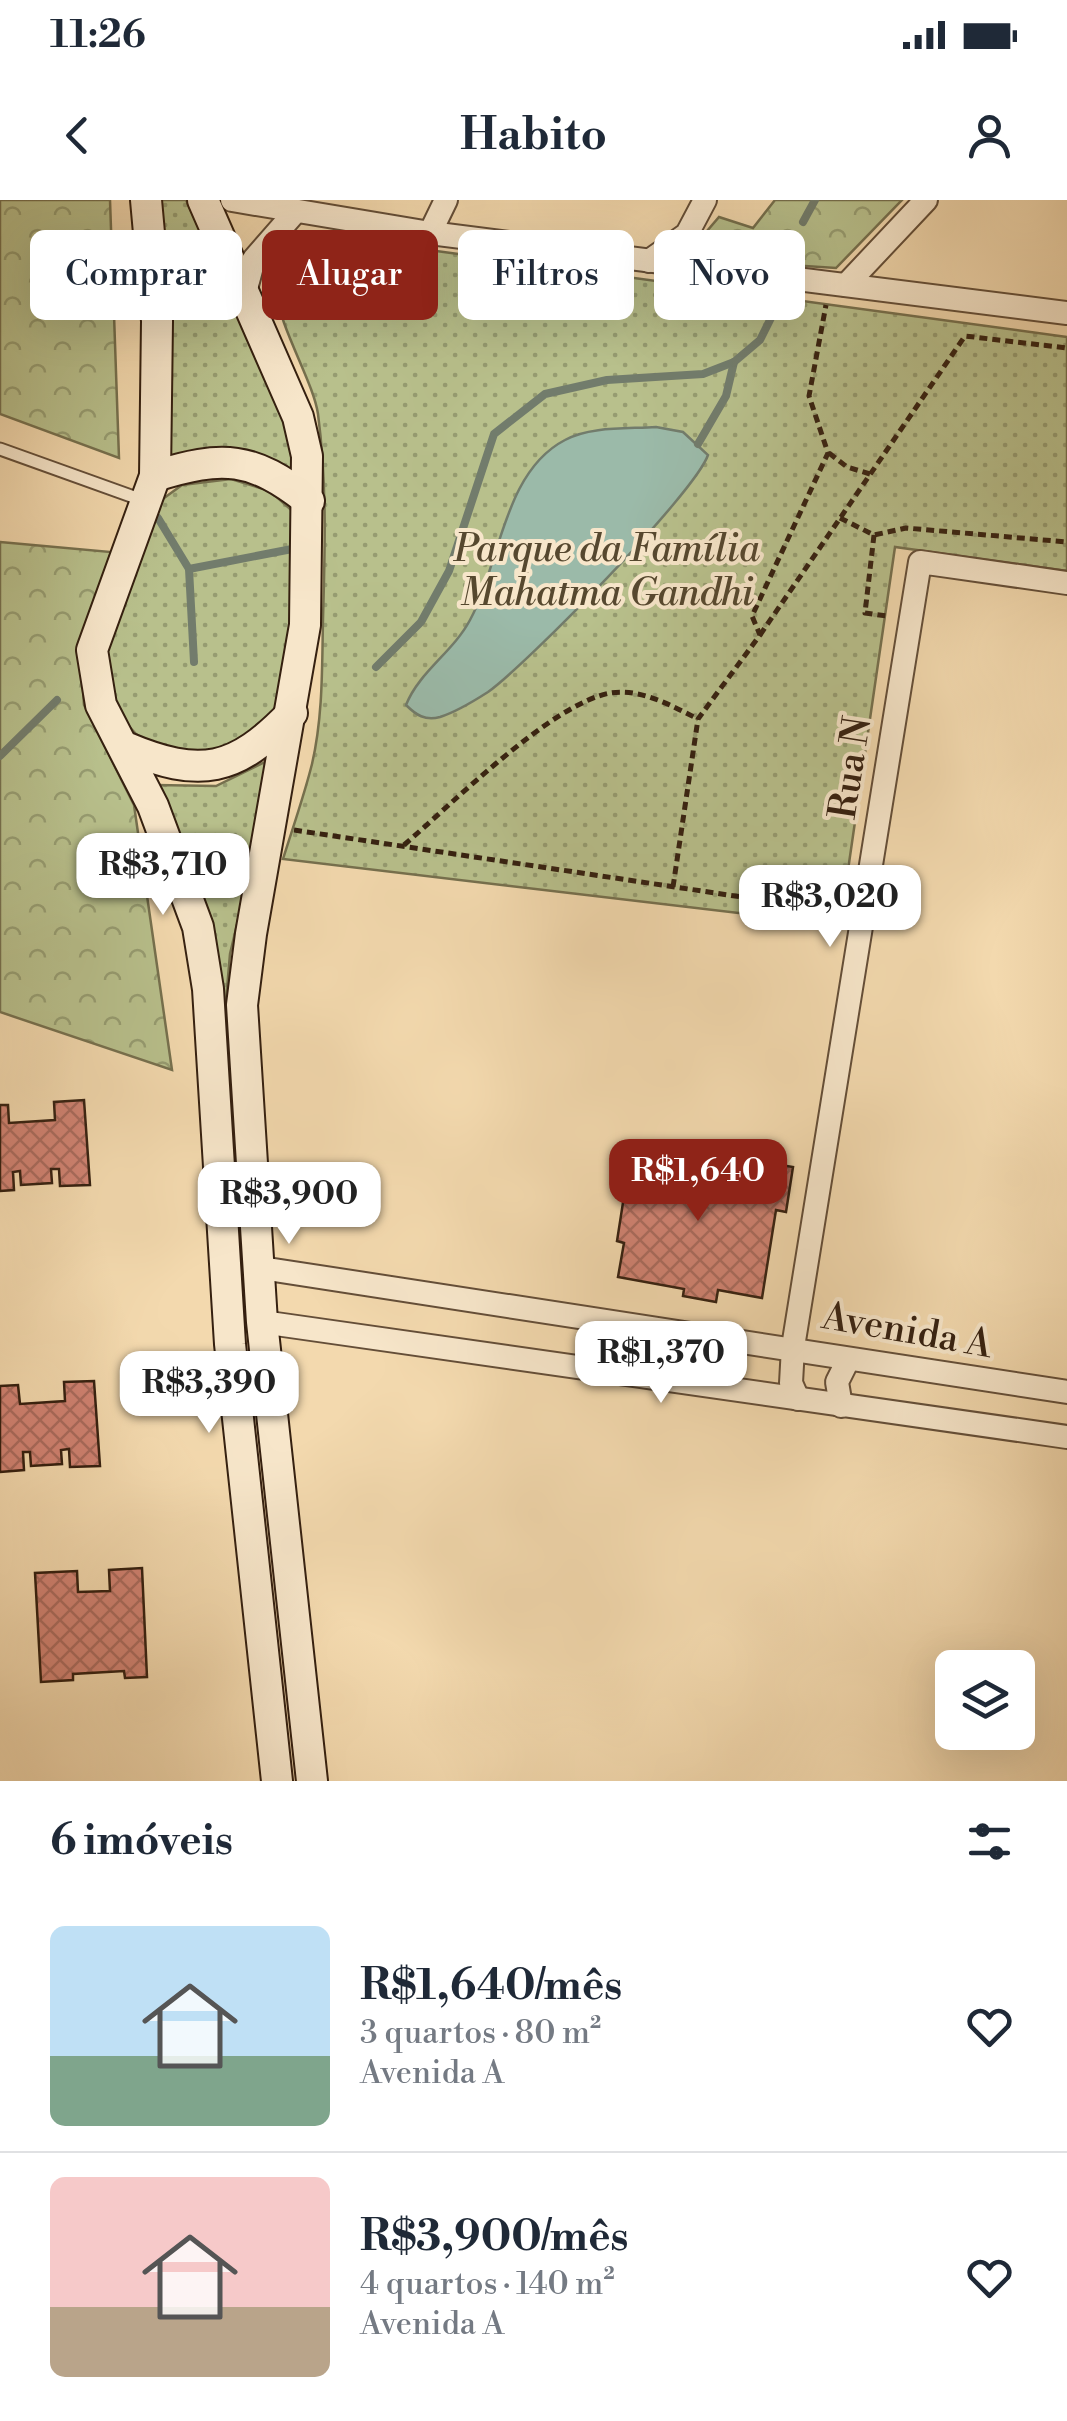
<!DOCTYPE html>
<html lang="pt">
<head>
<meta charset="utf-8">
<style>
  body { margin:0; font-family:"Libre Bodoni",serif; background:#f6f6f7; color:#1f2937; height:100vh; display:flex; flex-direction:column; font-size:38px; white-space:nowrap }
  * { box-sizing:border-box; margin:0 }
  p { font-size:32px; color:#747a83 }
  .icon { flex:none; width:55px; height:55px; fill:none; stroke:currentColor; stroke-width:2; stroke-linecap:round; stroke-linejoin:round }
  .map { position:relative; height:1581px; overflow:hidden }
  .drawer { display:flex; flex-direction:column; background:#fff; flex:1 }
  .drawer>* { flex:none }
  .top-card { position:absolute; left:30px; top:30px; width:1008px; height:90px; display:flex; gap:20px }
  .tools { position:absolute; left:935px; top:1450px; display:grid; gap:20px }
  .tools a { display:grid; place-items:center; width:100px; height:100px; border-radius:15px; background:#fff; box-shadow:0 10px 40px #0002; font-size:50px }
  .price { position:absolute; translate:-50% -85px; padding:0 22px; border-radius:20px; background:#fff; color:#222; font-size:32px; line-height:65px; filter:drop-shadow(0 2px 5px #0008) }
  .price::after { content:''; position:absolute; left:50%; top:60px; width:30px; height:22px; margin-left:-15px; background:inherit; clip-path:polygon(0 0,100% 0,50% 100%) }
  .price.selected { background:#8f2418; color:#fff }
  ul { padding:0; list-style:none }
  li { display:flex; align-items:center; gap:30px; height:250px; padding:0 50px }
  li+li { border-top:2px solid #e0e1e3 }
  li span { display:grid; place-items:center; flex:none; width:280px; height:200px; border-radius:15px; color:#555 }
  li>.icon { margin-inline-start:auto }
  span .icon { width:120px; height:120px; fill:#fffc; stroke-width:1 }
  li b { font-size:42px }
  h2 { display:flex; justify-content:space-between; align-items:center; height:120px; padding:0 50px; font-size:42px }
  .pill { padding:0 35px; border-radius:15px; background:#fff; box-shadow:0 10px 40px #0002; font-size:35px; line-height:90px }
  .pill.selected { background:#8f2418; color:#fff }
  .status { display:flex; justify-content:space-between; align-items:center; height:70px; padding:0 50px; background:#fff; direction:ltr }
  .status svg { height:28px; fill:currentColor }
  header { display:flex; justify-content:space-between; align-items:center; height:130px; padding:0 50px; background:#fff; font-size:45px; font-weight:800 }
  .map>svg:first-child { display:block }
  .grass { fill:url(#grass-dots); stroke:#76704e; stroke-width:2.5 }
  .forest { fill:url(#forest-crowns); stroke:#76704e; stroke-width:2.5 }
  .water { fill:#9bbaa9; stroke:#727c6c; stroke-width:2.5 }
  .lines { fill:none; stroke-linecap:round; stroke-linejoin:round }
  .stream { stroke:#727c6c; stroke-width:8 }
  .building { fill:url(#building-cross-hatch); stroke:#352010; stroke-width:2.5 }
  .lane-casing { stroke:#644e38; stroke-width:15 }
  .street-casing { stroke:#644e38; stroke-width:26 }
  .secondary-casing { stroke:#352010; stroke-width:34 }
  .path { stroke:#352010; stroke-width:5; stroke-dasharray:8 5; stroke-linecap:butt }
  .lane { stroke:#f7e6ca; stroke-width:11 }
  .street { stroke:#f7e6ca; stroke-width:22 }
  .secondary { stroke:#f7e6ca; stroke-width:30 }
  .labels { text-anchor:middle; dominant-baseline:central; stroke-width:8; stroke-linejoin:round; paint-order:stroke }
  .park-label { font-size:38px; font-style:italic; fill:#56482f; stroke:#f7e6ca }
  .street-label { font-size:38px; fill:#352010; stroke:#f7e6ca }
</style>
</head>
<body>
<div class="status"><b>11:26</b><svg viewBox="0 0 49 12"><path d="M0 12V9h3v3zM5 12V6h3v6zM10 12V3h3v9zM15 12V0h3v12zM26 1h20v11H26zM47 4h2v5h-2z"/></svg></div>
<header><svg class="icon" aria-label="back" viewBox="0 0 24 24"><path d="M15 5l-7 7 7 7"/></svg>Habito<svg class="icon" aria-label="person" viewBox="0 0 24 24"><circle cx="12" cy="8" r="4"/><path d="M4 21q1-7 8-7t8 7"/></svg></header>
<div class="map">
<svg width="1067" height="1581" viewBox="0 0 1067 1581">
  <defs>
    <pattern id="grass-dots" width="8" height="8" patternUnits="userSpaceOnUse" patternTransform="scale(2.5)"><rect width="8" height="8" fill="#b8c08c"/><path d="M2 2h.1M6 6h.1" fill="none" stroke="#969c71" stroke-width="1.8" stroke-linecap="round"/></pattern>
    <pattern id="forest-crowns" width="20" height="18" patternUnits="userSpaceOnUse" patternTransform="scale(2.5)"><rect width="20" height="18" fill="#b8c08c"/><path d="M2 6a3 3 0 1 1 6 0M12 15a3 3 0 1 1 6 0" fill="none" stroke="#969c71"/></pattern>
    <pattern id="building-cross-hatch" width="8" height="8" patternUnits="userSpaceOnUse" patternTransform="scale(2.5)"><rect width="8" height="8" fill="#d18373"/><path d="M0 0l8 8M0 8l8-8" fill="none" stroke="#aa6b5d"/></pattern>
  </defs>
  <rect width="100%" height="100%" fill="#f3d9ae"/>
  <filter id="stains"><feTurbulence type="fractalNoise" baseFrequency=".002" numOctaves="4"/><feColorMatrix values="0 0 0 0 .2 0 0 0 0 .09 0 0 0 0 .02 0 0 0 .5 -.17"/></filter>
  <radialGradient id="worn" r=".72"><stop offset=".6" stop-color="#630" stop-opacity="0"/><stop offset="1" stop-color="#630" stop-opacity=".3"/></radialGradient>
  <g class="grass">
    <path d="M158,0H186L293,233L298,280L168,262L172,176Z"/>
    <path d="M297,32L1067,137V371L895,347L840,725L283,659C293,627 304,596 312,564C323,517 322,467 323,419C325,350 327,283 318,214C311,165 237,68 297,32Z"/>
    <path d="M231,279L270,291L299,317L287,491L270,520L213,555L160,550L136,534L117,513L107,450L160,301L182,285Z"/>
    <path d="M277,556L230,754L222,847L212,747L191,662L157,585L216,586Z"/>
  </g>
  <g class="forest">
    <path d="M0,0H110L119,258L0,214Z"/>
    <path d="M775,0H902L836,68L684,58L719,17L753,28Z"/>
    <path d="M0,342L111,352L80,449L84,505L134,605L172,870L0,812Z"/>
  </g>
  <path class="water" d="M656,227L683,232L708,255C695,293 526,465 488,492C474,501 456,512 440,517C425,521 416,515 406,505C419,472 453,452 470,420C500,365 503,272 565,240C590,226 628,229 656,227Z"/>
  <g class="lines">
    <g class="stream">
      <path d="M803,22L815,0"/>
      <path d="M698,244L726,196L734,162"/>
      <path d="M158,318L189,369L292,349"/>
      <path d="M189,369L194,462"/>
      <path d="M376,467L421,422L449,371L494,234L545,194L607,180L703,174L734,162L760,140L781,98"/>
      <path d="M0,556L57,500"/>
    </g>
  </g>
  <g class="building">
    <path d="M84,900L90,985L60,986L59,969H51L52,983L21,985L20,971L13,972L14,990L0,991V905H8L9,923L55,920L54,902Z"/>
    <path d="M620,943L689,955L685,978L732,986L737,958L793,967L786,1012L776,1010L762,1098L718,1090L716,1102L683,1096L684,1089L618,1077L624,1043L617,1041L627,977L615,975Z"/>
    <path d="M94,1181L100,1266L70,1267L69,1249L61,1250L62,1264L31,1266L30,1252H23L24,1270L0,1272V1186L18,1185L20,1204L65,1201L64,1182Z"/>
    <path d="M142,1368L147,1477L125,1478L124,1471L73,1474V1480L41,1482L35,1373L77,1371L78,1392L110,1391L109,1370Z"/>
  </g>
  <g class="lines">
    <defs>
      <path id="lane" d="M0,249L145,301"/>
      <g id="street">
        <path d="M232,0L430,33L1067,113"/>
        <path d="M430,33L446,0"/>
        <path d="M649,61L687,34L705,0"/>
        <path d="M846,85L926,0"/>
        <path d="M246,89L254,59L296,11"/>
        <path d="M261,1068L1067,1192"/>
        <path d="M262,1122L1067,1237"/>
        <path d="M798,1199L791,1183L793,1147L920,362L1067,383"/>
        <path d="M841,1206L837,1182L848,1160"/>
      </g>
      <g id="secondary">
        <path d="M146,0L157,121L155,276L92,450L101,505L153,606L198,727L208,789L230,1144L277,1581"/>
        <path d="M203,0L298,217L307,256L305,425L251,734L242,805L262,1122L312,1581"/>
        <path d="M155,276C223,255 252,256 309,301"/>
        <path d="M125,547C201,579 235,572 292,513"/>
      </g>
    </defs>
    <use href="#lane" class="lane-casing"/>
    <use href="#street" class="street-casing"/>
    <use href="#secondary" class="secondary-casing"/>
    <g class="path">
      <path d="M829,253L847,267L870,274"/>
      <path d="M840,318L874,335L906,328L1067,342"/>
      <path d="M874,335L865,413L887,416"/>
      <path d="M760,435L965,136L1067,148"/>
      <path d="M294,630L842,712"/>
      <path d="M404,645C452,604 551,504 610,493C641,488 672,506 698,519"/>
      <path d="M673,687L698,519L760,435L752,416L828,253L809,196L826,105"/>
    </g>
    <use href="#lane" class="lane"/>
    <use href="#street" class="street"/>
    <use href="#secondary" class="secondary"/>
  </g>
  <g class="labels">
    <g class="park-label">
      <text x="607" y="349">Parque da Família<tspan x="607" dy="44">Mahatma Gandhi</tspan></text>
    </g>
    <g class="street-label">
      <text transform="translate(851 568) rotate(-81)">Rua N</text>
      <text transform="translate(907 1131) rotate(10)">Avenida A</text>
    </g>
  </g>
  <rect width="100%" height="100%" filter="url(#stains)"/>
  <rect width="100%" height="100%" fill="url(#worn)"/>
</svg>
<div class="tools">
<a><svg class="icon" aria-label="layers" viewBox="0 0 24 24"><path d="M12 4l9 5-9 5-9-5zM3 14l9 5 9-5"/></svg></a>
</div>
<b class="price" style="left:163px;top:718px">R$3,710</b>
<b class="price" style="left:830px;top:750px">R$3,020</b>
<b class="price selected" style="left:698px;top:1024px">R$1,640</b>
<b class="price" style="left:289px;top:1047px">R$3,900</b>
<b class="price" style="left:661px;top:1206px">R$1,370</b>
<b class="price" style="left:209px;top:1236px">R$3,390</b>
<div class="top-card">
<a class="pill">Comprar</a>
<a class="pill selected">Alugar</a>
<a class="pill">Filtros</a>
<a class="pill">Novo</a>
</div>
</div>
<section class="drawer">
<h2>6 imóveis<svg class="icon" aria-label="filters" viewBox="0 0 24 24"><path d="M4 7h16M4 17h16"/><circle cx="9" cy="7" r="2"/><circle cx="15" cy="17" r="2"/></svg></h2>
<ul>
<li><span style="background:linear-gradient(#bfe0f5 65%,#7fa58c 0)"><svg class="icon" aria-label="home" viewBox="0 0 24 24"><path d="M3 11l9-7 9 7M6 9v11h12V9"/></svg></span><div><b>R$1,640/mês</b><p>3 quartos · 80 m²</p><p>Avenida A</p></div><svg class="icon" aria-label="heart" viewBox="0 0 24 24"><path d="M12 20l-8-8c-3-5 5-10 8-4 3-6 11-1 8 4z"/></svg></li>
<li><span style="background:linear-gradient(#f6c9c9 65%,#b9a48a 0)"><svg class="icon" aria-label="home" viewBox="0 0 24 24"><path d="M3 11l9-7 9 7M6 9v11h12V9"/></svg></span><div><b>R$3,900/mês</b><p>4 quartos · 140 m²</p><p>Avenida A</p></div><svg class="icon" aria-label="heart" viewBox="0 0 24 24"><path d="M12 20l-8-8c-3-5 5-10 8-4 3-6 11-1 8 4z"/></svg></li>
</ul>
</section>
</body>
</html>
